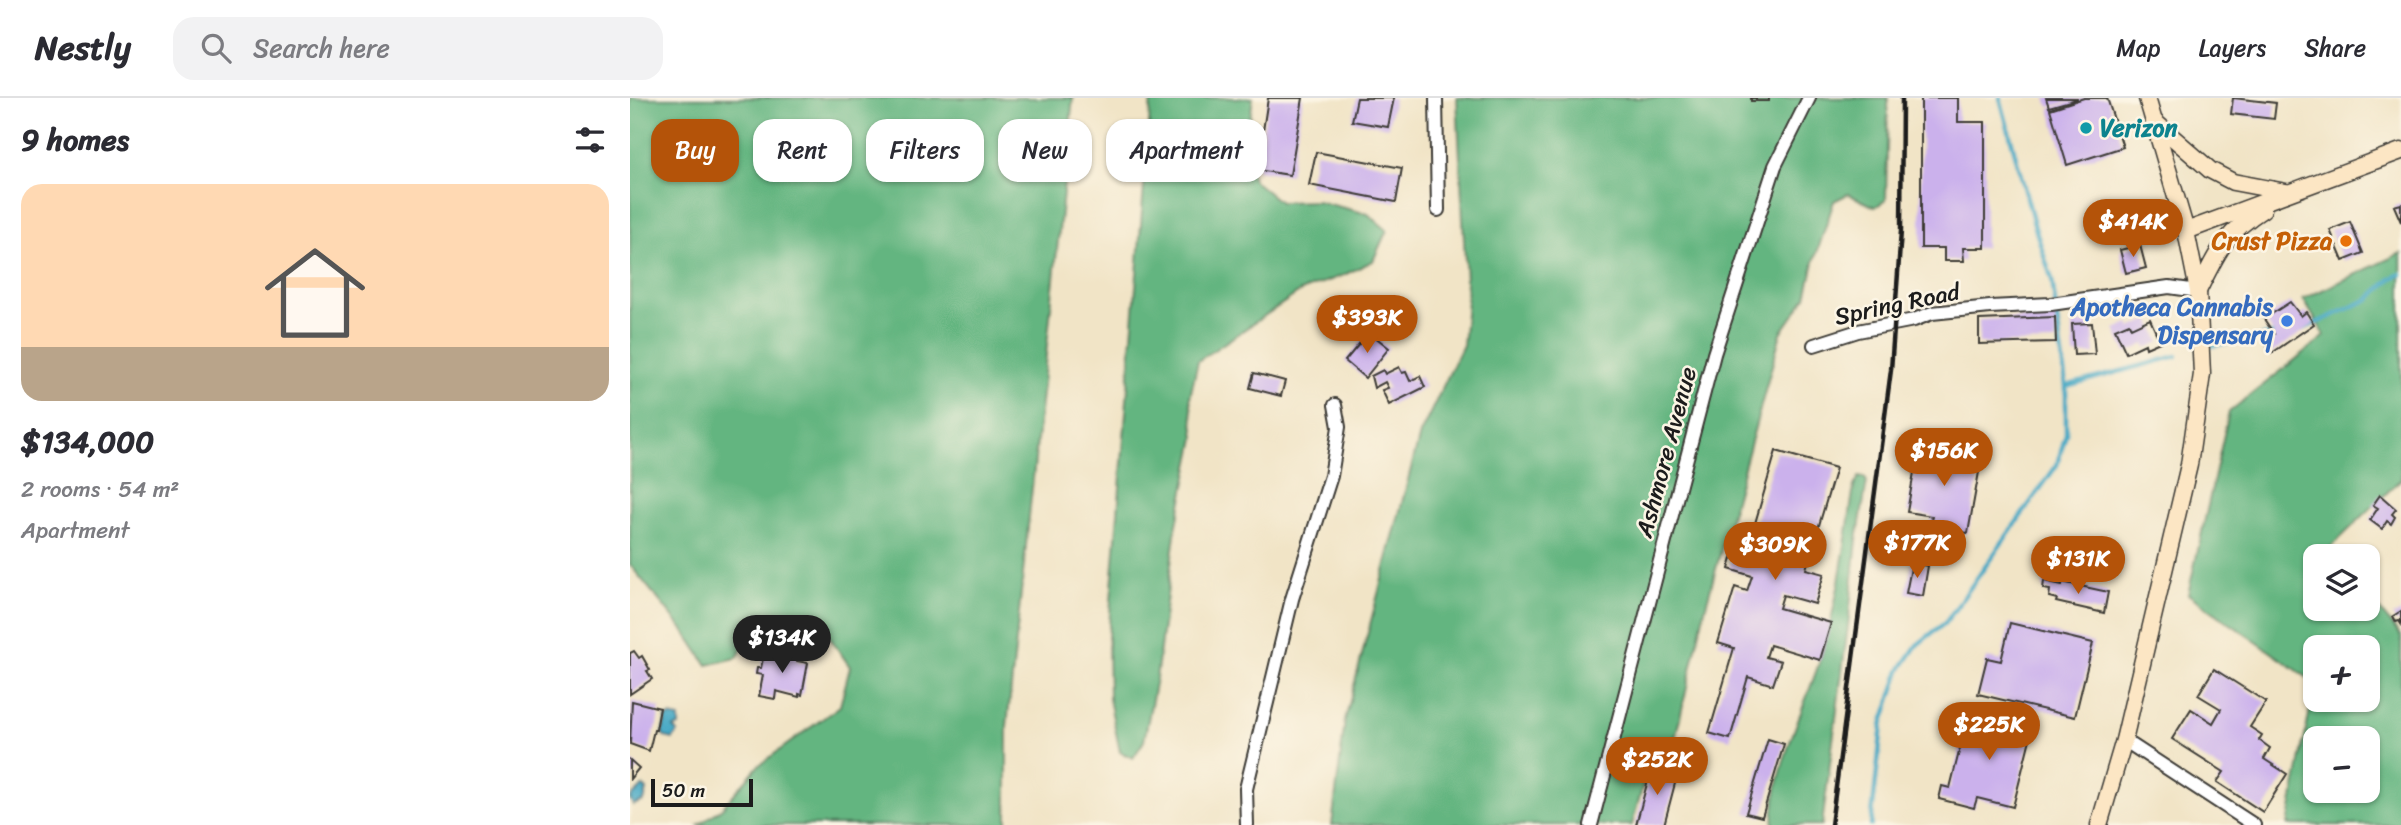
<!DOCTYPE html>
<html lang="en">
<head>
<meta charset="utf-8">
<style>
  body { margin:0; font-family:Sriracha,sans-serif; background:#f2f2f3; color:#2b2b33; height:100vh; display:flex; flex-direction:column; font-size:26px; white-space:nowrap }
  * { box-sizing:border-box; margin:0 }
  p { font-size:23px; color:#7c7c81 }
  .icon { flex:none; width:38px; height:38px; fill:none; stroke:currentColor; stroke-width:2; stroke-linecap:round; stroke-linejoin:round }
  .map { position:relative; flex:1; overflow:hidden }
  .sheet { display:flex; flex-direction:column; background:#fff; width:630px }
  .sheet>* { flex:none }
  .top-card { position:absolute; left:21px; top:21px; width:665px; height:63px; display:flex; gap:14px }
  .controls { position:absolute; left:1673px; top:446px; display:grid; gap:14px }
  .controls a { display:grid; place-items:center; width:77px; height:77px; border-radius:14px; background:#fff; box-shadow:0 2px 5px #0004; font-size:35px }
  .scale { position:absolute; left:21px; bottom:18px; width:102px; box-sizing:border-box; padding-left:7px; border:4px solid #1c1c1c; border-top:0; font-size:19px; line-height:24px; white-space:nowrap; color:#1c1c1c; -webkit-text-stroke:5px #fcf5e5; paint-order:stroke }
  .price { position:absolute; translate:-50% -60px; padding:0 16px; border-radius:24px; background:#b45309; color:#fff; font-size:23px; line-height:46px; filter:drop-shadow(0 2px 4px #0008) }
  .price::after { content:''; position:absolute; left:50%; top:42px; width:21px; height:16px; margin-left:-10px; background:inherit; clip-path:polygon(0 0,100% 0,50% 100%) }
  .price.selected { background:#222; color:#fff }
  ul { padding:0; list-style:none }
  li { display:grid; align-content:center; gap:14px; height:371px; padding:0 21px }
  li span { display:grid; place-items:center; height:217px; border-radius:21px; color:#555 }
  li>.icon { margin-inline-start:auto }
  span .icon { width:126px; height:126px; fill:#fffc; stroke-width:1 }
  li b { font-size:30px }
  h2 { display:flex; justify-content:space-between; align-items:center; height:84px; padding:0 21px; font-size:30px }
  .pill { padding:0 24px; border-radius:21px; background:#fff; box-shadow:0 2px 5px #0004; font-size:24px; line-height:63px }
  .pill.selected { background:#b45309; color:#fff }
  header { display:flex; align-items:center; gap:42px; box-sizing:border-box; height:98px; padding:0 35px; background:#fff; border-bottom:2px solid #e1e1e2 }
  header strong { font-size:33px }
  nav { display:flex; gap:38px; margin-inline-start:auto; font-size:24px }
  .search { width:490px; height:63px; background:#f2f2f3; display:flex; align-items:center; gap:18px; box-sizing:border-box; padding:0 24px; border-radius:21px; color:#7c7c81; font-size:26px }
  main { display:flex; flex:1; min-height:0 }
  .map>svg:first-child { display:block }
  .forest { fill:#64b580; stroke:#40684e; stroke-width:2; fill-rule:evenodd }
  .water { fill:#46a9c5; stroke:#316270; stroke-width:2 }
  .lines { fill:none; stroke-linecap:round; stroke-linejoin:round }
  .stream { stroke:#46a9c5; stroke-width:4.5 }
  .building { fill:#cbb1ec }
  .minor-casing { stroke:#3c3a36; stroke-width:16 }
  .secondary-casing { stroke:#3c3a36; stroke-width:19 }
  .minor { stroke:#fff; stroke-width:12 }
  .secondary { stroke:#fce6c4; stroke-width:16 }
  .rail { stroke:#1c1c1c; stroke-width:4.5 }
  .culture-dot { fill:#0f9aa8; stroke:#fcf5e5; stroke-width:2.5 }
  .food-dot { fill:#e8710a; stroke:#fcf5e5; stroke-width:2.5 }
  .shop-dot { fill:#3f7fe0; stroke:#fcf5e5; stroke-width:2.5 }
  .labels { text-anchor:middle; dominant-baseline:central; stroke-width:5; stroke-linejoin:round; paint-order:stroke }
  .culture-label { font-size:24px; font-weight:bold; fill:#0d838f; stroke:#fcf5e5; text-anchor:start }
  .food-label { font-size:24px; font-weight:bold; fill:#c56008; stroke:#fcf5e5; text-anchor:end }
  .street-label { font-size:24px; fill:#1c1c1c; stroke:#fcf5e5 }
  .shop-label { font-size:24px; font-weight:bold; fill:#366cbe; stroke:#fcf5e5; text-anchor:end }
</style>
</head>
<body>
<header>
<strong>Nestly</strong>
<div class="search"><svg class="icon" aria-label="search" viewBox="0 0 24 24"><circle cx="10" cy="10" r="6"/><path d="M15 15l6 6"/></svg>Search here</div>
<nav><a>Map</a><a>Layers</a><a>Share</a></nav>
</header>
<main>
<section class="sheet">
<h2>9 homes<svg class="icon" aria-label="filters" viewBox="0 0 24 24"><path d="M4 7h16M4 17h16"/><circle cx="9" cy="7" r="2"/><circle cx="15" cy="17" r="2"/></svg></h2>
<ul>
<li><span style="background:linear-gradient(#ffd9b3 75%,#b9a48a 0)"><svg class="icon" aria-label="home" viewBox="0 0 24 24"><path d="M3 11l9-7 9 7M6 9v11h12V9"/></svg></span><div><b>$134,000</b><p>2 rooms · 54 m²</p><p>Apartment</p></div></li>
</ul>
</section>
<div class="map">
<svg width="1771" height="727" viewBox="0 0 1771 727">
  <rect width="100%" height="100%" fill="#fcf5e5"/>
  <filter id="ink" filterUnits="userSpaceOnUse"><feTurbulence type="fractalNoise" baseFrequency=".0143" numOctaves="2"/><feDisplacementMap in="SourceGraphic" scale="14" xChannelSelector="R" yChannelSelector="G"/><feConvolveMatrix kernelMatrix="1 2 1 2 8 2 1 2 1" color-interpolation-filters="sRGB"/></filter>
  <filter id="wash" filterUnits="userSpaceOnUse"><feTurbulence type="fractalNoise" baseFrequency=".00686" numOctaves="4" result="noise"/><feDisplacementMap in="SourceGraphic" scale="28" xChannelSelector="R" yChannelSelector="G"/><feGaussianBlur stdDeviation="1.57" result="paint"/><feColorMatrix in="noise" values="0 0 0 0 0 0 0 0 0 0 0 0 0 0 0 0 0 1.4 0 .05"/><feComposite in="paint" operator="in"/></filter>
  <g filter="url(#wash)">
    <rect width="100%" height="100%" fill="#f1e4c6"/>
    <g class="forest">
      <path d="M0,0H443L377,628V727H69L92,710L128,668L210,608L220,569L198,537L141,515L117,542L107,560L77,567L55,534L0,467Z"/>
      <path d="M521,0H623L615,56L623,82L650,104L687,103L738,116L757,132L743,163L714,177L671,193L568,263L560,299L565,340L545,436L526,581L514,643L503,660L490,654L479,601L478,540Z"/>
      <path d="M827,0H1258L1256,102L1245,109L1218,96L1204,103L1184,164L1176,199L1151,235L1075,511L1046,637L1040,655L1028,658L1019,665L1002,727H702L715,622L790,336L833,247L837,204Z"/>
      <path d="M1771,155V381L1700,450L1706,458H1685V511H1738V497L1771,538V727H1658L1685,585L1558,496L1599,314L1695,238L1673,201ZM1685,550H1738V602H1685ZM1685,640H1738V693H1685Z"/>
      <path d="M1229,379L1235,380L1237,384L1227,442L1218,528L1192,727H1143C1144,669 1172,617 1190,562C1208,506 1215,446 1224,388Z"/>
    </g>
    <g class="water">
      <path d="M40,618L49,620V628L44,630L48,634L43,641L34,639L32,635L36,620Z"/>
      <path d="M13,688L17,692L14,703L3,707L0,700Z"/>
    </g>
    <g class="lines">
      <g class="stream">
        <path d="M1671,232L1739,201L1762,180L1771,176"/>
        <path d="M1581,248L1645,236"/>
        <path d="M1436,288L1547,258"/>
        <path d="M1241,727L1252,627L1270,572L1287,547L1316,524L1427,367L1436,336V288L1422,182L1406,133L1370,0"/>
      </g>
    </g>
    <g id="blocks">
      <g class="building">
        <path d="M638,0H673L660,77L627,72Z"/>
        <path d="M727,0H764L758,29L722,23Z"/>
        <rect x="1121" y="0" width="18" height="3"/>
        <path d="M1291,0H1328V24H1355V150H1333L1334,163H1314V150H1291Z"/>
        <path d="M1416,0H1447V1L1419,9Z"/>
        <path d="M1454,0H1477L1493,49L1437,67L1420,11Z"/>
        <path d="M1603,0L1646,5L1644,21L1601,16Z"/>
        <path d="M686,54L772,70L766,104L679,87Z"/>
        <path d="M1771,106V124L1764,108Z"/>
        <path d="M1720,124L1733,155L1713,163L1700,132Z"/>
        <path d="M1510,147L1516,170L1496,175L1490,152Z"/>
        <path d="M1660,204L1671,218L1676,214L1684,226L1642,255L1633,243L1644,236L1634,221Z"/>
        <path d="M1425,219L1426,244L1349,246V222Z"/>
        <path d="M1520,221L1530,244L1516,250L1515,246L1496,255L1485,231L1499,225L1501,230Z"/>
        <path d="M1462,225L1465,256L1444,257L1442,226Z"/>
        <path d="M739,234L759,250L735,280L715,263Z"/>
        <path d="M769,269L772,275L776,274L780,283L790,278L795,289L759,307L752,292L758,290L755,284L744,290L741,278L753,272L755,276Z"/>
        <path d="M624,275L655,283L651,298L620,290Z"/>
        <path d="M1301,341L1332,346L1328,370L1349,374L1338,435L1300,429L1302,418L1277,414L1286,363L1297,365Z"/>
        <path d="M1146,353L1206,370L1176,471L1194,476L1185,506L1153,497L1149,510L1201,525L1190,562L1140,547L1136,559L1151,563L1143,587L1118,579L1100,641L1079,635L1104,550L1088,545L1105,489L1117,493L1122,478L1099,471L1107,443L1119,446Z"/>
        <path d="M1750,397L1766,411L1762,416L1765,419L1761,426L1757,423L1752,431L1740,422L1748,410L1743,407Z"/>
        <path d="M1282,465L1298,468L1293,498L1276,495Z"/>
        <path d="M1414,483L1432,487V484L1478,494L1474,515L1426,504L1427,501L1419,499L1420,492L1413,491Z"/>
        <path d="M1771,513V526L1769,523L1766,524L1763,518Z"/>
        <path d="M1380,525L1463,545L1445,619L1348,596L1357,560L1371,563Z"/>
        <path d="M135,551L168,558L167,563L178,565L172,597L169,596V599L146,593L145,601L129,598L133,577L126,576L127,570H131Z"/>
        <path d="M4,553L9,560L12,558L20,572L17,573L22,581L0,596V555Z"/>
        <path d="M1584,571L1636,604L1620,629L1632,637L1629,642L1640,650L1634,661L1657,676L1633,714L1587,684L1594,674L1542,641L1561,611L1583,625L1591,611L1568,597Z"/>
        <path d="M2,603L30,610L26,632H24L19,653L0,646Z"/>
        <path d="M1339,614L1403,629L1383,709L1347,700L1344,710L1309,701L1312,688L1320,690Z"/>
        <path d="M1138,641L1154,646L1132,719L1116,715Z"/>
        <path d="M0,662L9,670L0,681Z"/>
        <path d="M1022,667L1048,674L1034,727H1006Z"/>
      </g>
    </g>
  </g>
  <g filter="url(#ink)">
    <use href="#blocks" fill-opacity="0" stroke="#3c3a36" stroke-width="2"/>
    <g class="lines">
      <defs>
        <g id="minor">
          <path d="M806,0L808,112"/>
          <path d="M1184,247L1228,233L1284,222L1302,215L1360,209L1421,206L1539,189L1568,193"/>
          <path d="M1494,642L1624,727"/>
          <path d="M617,727L616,691L662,501L701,378L709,329L705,307"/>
          <path d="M961,727L1084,256L1145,68L1179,0"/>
        </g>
        <g id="secondary">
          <path d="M1525,24L1580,72L1603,84L1656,94"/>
          <path d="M1556,133L1771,53"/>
          <path d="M1568,193C1588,153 1594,136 1633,111"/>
          <path d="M1469,727L1494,642L1559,367L1572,276L1568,193L1556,133L1517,0"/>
        </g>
      </defs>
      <use href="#minor" class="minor-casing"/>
      <use href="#secondary" class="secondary-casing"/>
      <use href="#minor" class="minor"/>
      <use href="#secondary" class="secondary"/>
      <path class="rail" d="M1201,727L1261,272L1271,133L1272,0"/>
    </g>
  </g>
  <circle class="culture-dot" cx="1456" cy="30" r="7"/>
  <circle class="food-dot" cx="1716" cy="143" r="7"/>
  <circle class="shop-dot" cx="1657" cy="223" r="7"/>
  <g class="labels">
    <g class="culture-label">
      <text x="1470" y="30">Verizon</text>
    </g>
    <g class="food-label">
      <text x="1702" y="143">Crust Pizza</text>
    </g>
    <g class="street-label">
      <text transform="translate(1267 206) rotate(-12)">Spring Road</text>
      <text transform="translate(1036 354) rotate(-75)">Ashmore Avenue</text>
    </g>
    <g class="shop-label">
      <text x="1643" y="209">Apotheca Cannabis<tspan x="1643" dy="28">Dispensary</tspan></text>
    </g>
  </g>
</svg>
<div class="controls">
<a><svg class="icon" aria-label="layers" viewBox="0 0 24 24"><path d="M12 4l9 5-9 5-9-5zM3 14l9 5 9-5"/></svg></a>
<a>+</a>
<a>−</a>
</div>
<div class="scale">50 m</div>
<b class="price" style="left:1503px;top:161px">$414K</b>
<b class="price" style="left:737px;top:257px">$393K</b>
<b class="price" style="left:1314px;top:390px">$156K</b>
<b class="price" style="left:1287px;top:482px">$177K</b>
<b class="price" style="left:1145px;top:484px">$309K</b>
<b class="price" style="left:1448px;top:498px">$131K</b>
<b class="price selected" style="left:152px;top:577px">$134K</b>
<b class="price" style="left:1359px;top:664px">$225K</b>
<b class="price" style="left:1027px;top:699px">$252K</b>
<div class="top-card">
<a class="pill selected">Buy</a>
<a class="pill">Rent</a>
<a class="pill">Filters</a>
<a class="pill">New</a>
<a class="pill">Apartment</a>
</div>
</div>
</main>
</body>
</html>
